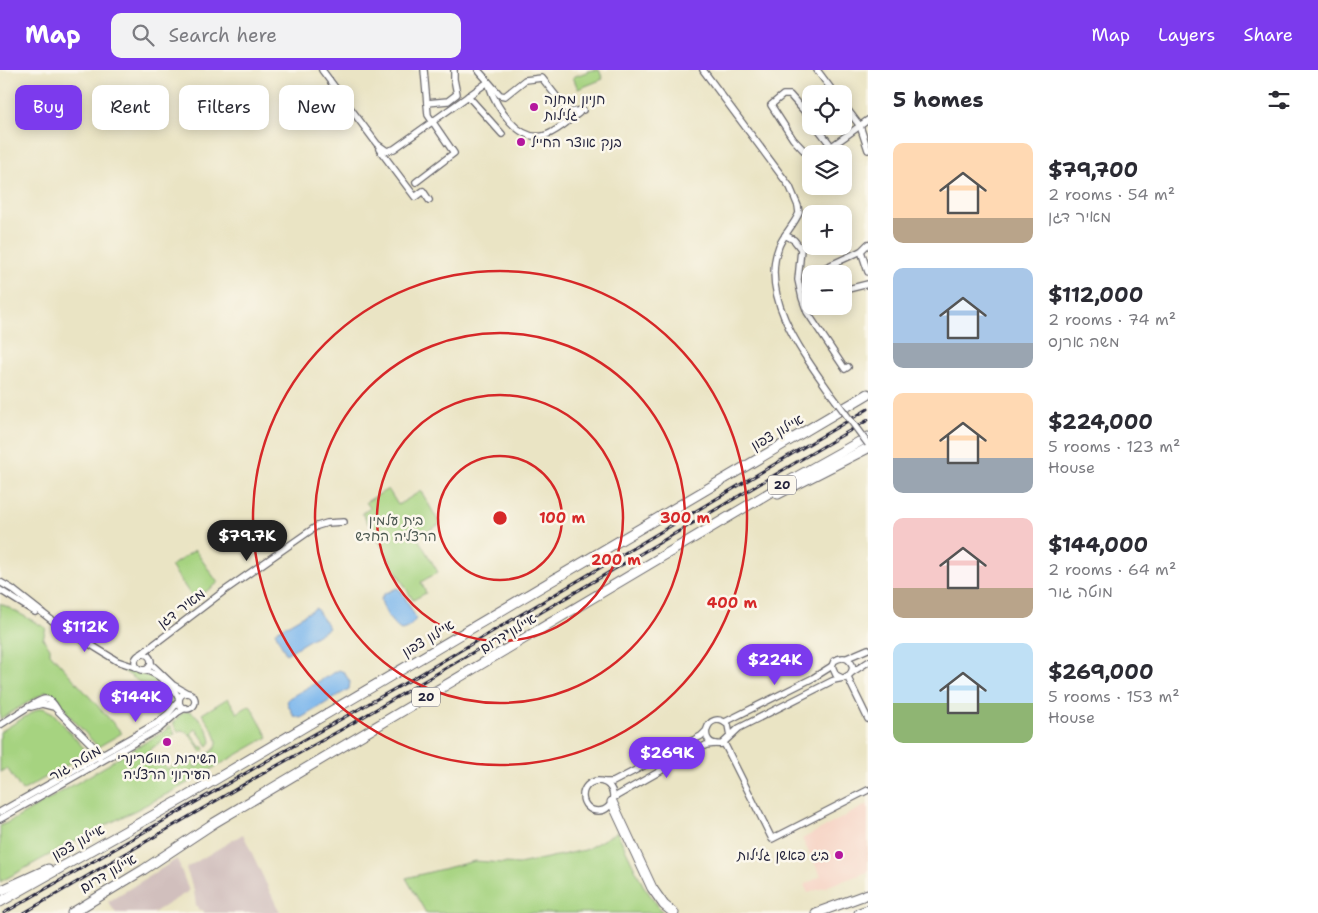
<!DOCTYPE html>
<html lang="en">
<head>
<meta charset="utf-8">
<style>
  body { margin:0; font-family:"Shantell Sans","Playpen Sans Hebrew",sans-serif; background:#f2f2f3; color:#2b2b33; height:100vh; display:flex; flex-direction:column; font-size:19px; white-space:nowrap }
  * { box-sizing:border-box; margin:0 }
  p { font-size:16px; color:#7c7c81 }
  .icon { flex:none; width:28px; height:28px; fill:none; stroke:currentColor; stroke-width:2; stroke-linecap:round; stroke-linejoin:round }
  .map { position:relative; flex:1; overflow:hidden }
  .details { display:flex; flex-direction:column; background:#fff; width:450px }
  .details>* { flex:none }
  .banner { position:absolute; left:15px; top:15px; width:475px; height:45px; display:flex; gap:10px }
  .tools { position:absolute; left:802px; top:15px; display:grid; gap:10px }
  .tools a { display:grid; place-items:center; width:50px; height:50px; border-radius:10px; background:#fff; box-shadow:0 2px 12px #0003; font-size:25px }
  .price { position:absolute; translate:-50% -42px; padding:0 11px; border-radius:18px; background:#7c3aed; color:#fff; font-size:16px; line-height:32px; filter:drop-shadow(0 1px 2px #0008) }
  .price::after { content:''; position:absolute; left:50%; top:30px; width:15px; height:11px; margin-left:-8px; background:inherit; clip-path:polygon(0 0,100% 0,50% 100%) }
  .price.selected { background:#222; color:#fff }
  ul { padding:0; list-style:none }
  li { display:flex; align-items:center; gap:15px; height:125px; padding:0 25px }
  li span { display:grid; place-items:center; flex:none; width:140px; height:100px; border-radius:10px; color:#555 }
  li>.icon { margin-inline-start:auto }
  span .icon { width:60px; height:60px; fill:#fffc; stroke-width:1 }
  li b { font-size:21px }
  h2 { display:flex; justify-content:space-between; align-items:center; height:60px; padding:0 25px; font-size:21px }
  .chip { padding:0 18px; border-radius:10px; background:#fff; box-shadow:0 2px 12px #0003; font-size:18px; line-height:45px }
  .chip.selected { background:#7c3aed; color:#fff }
  header { display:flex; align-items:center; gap:30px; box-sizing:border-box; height:70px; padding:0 25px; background:#7c3aed; color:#fff }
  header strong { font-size:24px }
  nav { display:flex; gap:28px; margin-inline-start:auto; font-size:18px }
  .search { width:350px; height:45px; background:#f2f2f3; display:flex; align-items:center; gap:12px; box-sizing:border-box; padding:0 18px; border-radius:10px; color:#7c7c81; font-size:19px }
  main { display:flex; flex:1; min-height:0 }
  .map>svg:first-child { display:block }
  .built { fill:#f6d2c3 }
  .industrial { fill:#d1bfbd }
  .green { fill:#a6d380; stroke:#647a5e }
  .water { fill:#7ab6ec; stroke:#4e6c94 }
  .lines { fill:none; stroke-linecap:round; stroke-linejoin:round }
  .minor-casing { stroke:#68666b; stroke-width:8 }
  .highway-casing { stroke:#68666b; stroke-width:11 }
  .minor { stroke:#fff; stroke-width:5.5 }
  .highway { stroke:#fff; stroke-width:9 }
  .rail-casing { stroke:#22223b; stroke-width:3 }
  .rail { stroke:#fbf7ec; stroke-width:1; stroke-dasharray:4; stroke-linecap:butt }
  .minor-bridge-casing { stroke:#68666b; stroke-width:8; stroke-linecap:butt }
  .minor-bridge { stroke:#fff; stroke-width:5.5 }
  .ring { fill:none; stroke:#d62828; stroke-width:2.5 }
  .poi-dot { fill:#b5179e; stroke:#fbf7ec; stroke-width:2 }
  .labels { text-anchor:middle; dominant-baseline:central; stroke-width:5; stroke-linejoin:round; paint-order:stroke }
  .shield { fill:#fbf7ec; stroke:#636270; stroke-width:1 }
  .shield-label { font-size:12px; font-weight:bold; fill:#22223b }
  .poi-label { font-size:14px; fill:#22223b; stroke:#fbf7ec; text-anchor:start }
  .street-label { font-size:14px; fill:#22223b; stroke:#fbf7ec }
  .park-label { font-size:14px; fill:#4a5750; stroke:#fbf7ec }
  .centre { fill:#d62828; stroke:#fbf7ec; stroke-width:2.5 }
  .ring-label { font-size:15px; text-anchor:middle; font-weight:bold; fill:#d62828; stroke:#fbf7ec; stroke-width:5; stroke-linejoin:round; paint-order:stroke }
</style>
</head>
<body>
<header>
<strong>Map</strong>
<div class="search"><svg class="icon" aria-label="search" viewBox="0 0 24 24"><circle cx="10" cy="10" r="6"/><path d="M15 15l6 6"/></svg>Search here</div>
<nav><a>Map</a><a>Layers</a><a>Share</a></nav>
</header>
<main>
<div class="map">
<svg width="868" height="843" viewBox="0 0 868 843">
  <rect width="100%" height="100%" fill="#fbf7ec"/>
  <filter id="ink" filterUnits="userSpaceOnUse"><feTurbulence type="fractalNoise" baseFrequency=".02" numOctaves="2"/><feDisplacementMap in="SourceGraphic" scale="10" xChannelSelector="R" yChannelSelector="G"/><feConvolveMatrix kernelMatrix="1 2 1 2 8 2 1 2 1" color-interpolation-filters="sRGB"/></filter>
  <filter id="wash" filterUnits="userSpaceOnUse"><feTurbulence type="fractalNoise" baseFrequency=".0096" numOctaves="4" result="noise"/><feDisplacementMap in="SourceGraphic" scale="20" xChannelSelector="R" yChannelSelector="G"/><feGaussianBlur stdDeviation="1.12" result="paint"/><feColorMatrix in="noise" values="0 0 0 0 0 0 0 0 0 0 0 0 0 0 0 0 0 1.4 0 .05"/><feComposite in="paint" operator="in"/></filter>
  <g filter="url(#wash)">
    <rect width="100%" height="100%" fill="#eae4c4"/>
    <path class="built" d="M868,734V802L808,823L804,815L821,806L802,769Z"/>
    <g class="industrial">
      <path d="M243,764L280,843H204L203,840H199L196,835L194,821L186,798Z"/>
      <path d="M177,789L189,821L153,843H116L108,832Z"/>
    </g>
    <g class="green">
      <path d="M592,0H599L603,9L578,19L573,7Z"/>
      <path d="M388,419L398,435L421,421L440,454L417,467L438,502L421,512L426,523L413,530L362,443L370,438L366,432Z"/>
      <path d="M195,480L218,513L194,530L171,496Z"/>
      <path d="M0,533L46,558L43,569L50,578V583L122,663L98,677L47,621L0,649Z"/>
      <path d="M111,593L121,597L132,598L137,603L155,608L173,625L174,633L159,647L155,646C168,624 126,604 111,593Z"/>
      <path d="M228,628L237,643L250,635L268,667L175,720L71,773L0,812V756L15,749L111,693V692L165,661L170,655L175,664L149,680L168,699L189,687L195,697L205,692L203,687C207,684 213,682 216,677C221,668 207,652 202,644Z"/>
      <path d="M43,638L53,643L88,683L22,721L7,698L0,702V662L38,639Z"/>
      <path d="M188,641C199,644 210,661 211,672L208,676L196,659L191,663L200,677L203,676L205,679L202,682L189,664L182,660L178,662L173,653L182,643Z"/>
      <path d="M617,762L643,815L663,843H426L406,808L475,791L519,794L585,780Z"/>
    </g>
    <g class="water">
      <path d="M397,518L402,522L416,548C413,555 407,559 401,560C392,555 383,540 381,529L384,524Z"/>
      <path d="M316,538L329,558L286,584L275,562Z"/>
      <path d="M339,600L344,602L350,612L349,619L301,648L294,646L288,635L287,630L289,628Z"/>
    </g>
  </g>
  <g filter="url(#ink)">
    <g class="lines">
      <defs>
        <g id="minor">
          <path d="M322,0L377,74L387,81L394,79L488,12"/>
          <path d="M478,0L500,25L505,26L525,10L542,8L568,41L571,42L583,40"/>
          <path d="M703,0L790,117L798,136L799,143C794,155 784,164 779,176C759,227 804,285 831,324"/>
          <path d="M817,0L835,24"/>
          <path d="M489,15C496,37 519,74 546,65C558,61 569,50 579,43"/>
          <path d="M468,26L502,64"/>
          <path d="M427,33L448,31L457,24L454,9V0"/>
          <path d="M844,35L860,56L868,80"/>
          <path d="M811,49L790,25H783L771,35L793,69L811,88"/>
          <path d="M816,56L829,73"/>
          <path d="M379,79L415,127L423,121L429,130"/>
          <path d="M821,84L868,50"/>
          <path d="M416,112L454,83L428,45L424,0"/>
          <path d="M785,165L794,170L801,179L798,210L802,228L807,242L845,299L848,297"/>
          <path d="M861,181L868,202"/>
          <path d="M821,204L820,200L861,181L868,174"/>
          <path d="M844,220L868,214"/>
          <path d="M0,512L12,519L54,552L117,591L138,598"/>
          <path d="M0,520L35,542"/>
          <circle cx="143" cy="592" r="8"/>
          <path d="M140,585L224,521L317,456L327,453L344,452"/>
          <path d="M847,588L868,579"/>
          <path d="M151,594L173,615L187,623"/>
          <path d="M143,600C155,601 175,618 179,629"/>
          <path d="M851,603L868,592"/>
          <path d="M847,606L868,649"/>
          <circle cx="187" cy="631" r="8"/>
          <path d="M31,637L42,634L54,637L97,680L99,688"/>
          <path d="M725,652L813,608L832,596"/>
          <path d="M0,655C8,650 38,629 45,629C51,629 54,634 57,639"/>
          <path d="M730,666L728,655C707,636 695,678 722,674L739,658L832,611C836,609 844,609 848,606C859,598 848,581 834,591L832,596L836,605L842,608"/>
          <path d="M724,673L772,769L868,720"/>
          <circle cx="598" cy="726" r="15"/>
          <path d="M604,712H613L701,666L706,661"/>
          <path d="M613,728L706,675L715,674"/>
          <path d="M0,742L157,653L168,644L179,631"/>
          <path d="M0,749L160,658L178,642L185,638"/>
        </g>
        <g id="highway">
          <path d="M778,424L868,378"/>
          <path d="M612,732L652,818L664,835L674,843"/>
          <path d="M0,821L48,799"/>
          <path d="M0,832L184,728L868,324"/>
          <path d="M72,843L143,800L214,753L784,414L868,367"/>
          <path d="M816,843L868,824"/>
          <path d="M859,843L868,840"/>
        </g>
      </defs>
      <use href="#minor" class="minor-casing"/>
      <use href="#highway" class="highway-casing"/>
      <use href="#minor" class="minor"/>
      <use href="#highway" class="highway"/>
      <defs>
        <g id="rail">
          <path d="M4,843L272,688L414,608L868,339"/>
          <path d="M24,843L248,712L346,657L868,350"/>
        </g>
      </defs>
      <use href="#rail" class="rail-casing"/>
      <use href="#rail" class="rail"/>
      <defs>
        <path id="minor-bridge" d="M831,324L868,374"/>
      </defs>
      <use href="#minor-bridge" class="minor-bridge-casing"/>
      <use href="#minor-bridge" class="minor-bridge"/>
    </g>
  </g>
  <g class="ring">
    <circle cx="500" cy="448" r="62"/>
    <circle cx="500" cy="448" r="123"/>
    <circle cx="500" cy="448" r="185"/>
    <circle cx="500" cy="448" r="247"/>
  </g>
  <g class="poi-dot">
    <circle cx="534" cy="37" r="5"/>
    <circle cx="521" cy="72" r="5"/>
    <circle cx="167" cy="672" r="5"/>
    <circle cx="839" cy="785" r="5"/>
  </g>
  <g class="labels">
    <g class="shield">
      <rect x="768" y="405.5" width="28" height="19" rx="4"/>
      <rect x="412" y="617.5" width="28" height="19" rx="4"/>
    </g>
    <g class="shield-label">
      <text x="782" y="415">20</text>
      <text x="426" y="627">20</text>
    </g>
    <g class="poi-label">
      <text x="544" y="29">חניון מחנה<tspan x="544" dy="16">גלילות</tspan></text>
      <text x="531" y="72">בנק אוצר החייל</text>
      <text x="167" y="688" text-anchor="middle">השירות הווטרינרי<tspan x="167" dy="16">העירוני הרצליה</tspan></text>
      <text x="829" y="785" text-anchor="end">ביג פאשן גלילות</text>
    </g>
    <g class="street-label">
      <text transform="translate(777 362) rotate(-30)">איילון צפון</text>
      <text transform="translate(181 538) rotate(-37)">מאיר דגן</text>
      <text transform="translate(508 563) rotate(-31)">איילון דרום</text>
      <text transform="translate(428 568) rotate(-31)">איילון צפון</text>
      <text transform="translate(75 693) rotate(-30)">מוטה גור</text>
      <text transform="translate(78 772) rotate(-29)">איילון צפון</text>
      <text transform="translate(108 803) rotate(-30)">איילון דרום</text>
    </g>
    <g class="park-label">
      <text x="396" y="450">בית עלמין<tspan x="396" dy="16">הרצליה החדש</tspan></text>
    </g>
  </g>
  <circle cx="500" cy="448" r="8" class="centre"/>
  <g class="ring-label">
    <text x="562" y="453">100 m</text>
    <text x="685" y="453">300 m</text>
    <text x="616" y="495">200 m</text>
    <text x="732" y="538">400 m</text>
  </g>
</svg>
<div class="tools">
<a><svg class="icon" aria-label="locate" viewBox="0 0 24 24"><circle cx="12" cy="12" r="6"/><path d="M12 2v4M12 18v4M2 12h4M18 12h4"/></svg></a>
<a><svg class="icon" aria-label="layers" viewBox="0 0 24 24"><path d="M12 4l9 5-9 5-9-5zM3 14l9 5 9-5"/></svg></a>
<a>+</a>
<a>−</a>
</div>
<b class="price selected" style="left:247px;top:492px">$79.7K</b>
<b class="price" style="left:85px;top:583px">$112K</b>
<b class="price" style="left:775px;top:616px">$224K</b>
<b class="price" style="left:136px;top:653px">$144K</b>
<b class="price" style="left:667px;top:709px">$269K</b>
<div class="banner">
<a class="chip selected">Buy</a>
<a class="chip">Rent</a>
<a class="chip">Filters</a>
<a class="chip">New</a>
</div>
</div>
<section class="details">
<h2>5 homes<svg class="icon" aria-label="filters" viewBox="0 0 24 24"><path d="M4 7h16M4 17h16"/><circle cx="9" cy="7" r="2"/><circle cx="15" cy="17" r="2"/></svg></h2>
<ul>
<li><span style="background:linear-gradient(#ffd9b3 75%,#b9a48a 0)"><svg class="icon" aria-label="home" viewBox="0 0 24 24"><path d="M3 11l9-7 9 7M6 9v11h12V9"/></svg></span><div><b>$79,700</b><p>2 rooms · 54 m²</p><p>מאיר דגן</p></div></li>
<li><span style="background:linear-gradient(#a9c7e8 75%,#9aa5b1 0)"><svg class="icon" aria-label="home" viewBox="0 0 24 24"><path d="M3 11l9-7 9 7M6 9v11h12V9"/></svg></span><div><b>$112,000</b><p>2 rooms · 74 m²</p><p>משה ארנס</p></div></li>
<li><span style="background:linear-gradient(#ffd9b3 65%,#9aa5b1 0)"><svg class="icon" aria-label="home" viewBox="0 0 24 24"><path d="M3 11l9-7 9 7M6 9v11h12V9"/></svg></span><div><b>$224,000</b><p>5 rooms · 123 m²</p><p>House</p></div></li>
<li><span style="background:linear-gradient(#f6c9c9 70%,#b9a48a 0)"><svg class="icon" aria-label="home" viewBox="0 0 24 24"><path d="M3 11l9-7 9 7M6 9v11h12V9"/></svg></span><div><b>$144,000</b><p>2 rooms · 64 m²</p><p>מוטה גור</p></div></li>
<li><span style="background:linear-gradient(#bfe0f5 60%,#8fb573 0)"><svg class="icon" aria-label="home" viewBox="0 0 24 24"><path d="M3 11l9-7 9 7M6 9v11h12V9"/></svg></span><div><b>$269,000</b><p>5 rooms · 153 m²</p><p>House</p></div></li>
</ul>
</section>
</main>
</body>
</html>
